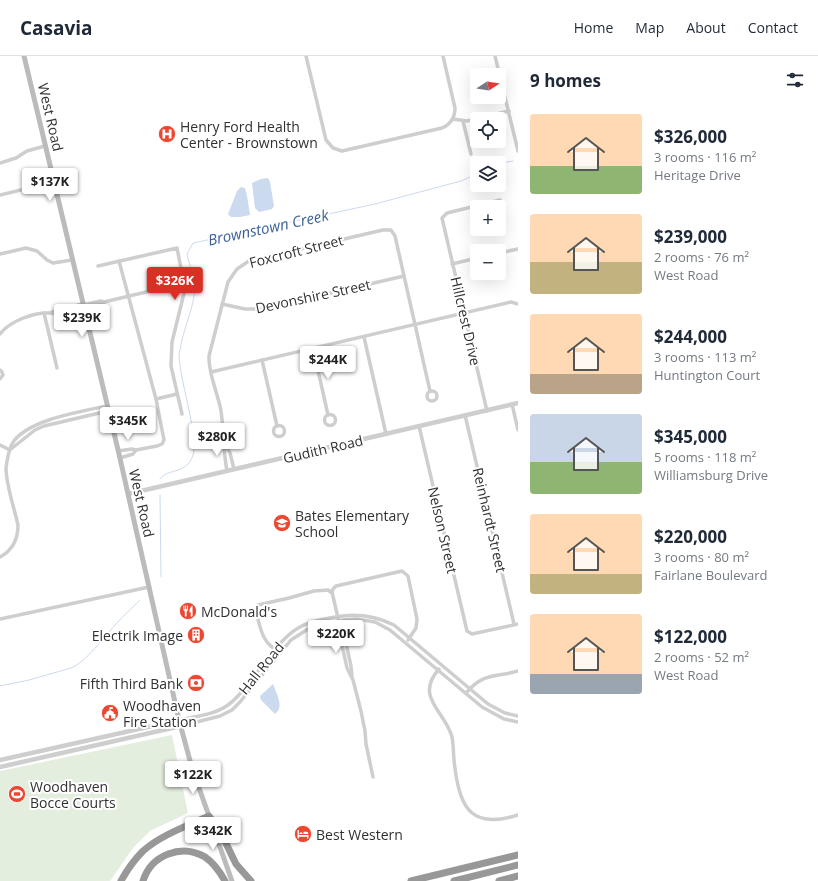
<!DOCTYPE html>
<html lang="en">
<head>
<meta charset="utf-8">
<style>
  body { margin:0; font-family:"Open Sans",sans-serif; background:#f2f2f3; color:#1f2937; height:100vh; display:flex; flex-direction:column; font-size:15px; white-space:nowrap }
  * { box-sizing:border-box; margin:0 }
  p { font-size:13px; color:#747a83 }
  .icon { flex:none; width:22px; height:22px; fill:none; stroke:currentColor; stroke-width:2; stroke-linecap:round; stroke-linejoin:round }
  .map { position:relative; flex:1; overflow:hidden }
  .drawer { display:flex; flex-direction:column; background:#fff; width:300px }
  .drawer>* { flex:none }
  .needle { width:26px; rotate:78deg }
  .controls { position:absolute; left:470px; top:12px; display:grid; gap:8px }
  .controls a { display:grid; place-items:center; width:36px; height:36px; border-radius:4px; background:#fff; box-shadow:0 4px 16px #0002; font-size:20px }
  .price { position:absolute; translate:-50% -34px; padding:0 9px; border-radius:4px; background:#fff; color:#222; font-size:13px; line-height:26px; filter:drop-shadow(0 1px 2px #0008) }
  .price::after { content:''; position:absolute; left:50%; top:24px; width:12px; height:9px; margin-left:-6px; background:inherit; clip-path:polygon(0 0,100% 0,50% 100%) }
  .price.on { background:#d93025; color:#fff }
  ul { padding:0; list-style:none }
  li { display:flex; align-items:center; gap:12px; height:100px; padding:0 12px }
  li span { display:grid; place-items:center; flex:none; width:112px; height:80px; border-radius:4px; color:#555 }
  li>.icon { margin-inline-start:auto }
  span .icon { width:48px; height:48px; fill:#fffc; stroke-width:1 }
  li b { font-size:17px }
  h2 { display:flex; justify-content:space-between; align-items:center; height:48px; padding:0 12px; font-size:17px }
  header { display:flex; align-items:center; gap:24px; box-sizing:border-box; height:56px; padding:0 20px; background:#fff; border-bottom:1px solid #e0e1e3 }
  header strong { font-size:19px }
  nav { display:flex; gap:22px; margin-inline-start:auto; font-size:14px }
  main { display:flex; flex:1; min-height:0 }
  .map>svg:first-child { display:block }
  .green { fill:#e4eedf }
  .water { fill:#cbdaee }
  .lines { fill:none; stroke-linecap:round; stroke-linejoin:round }
  .stream { stroke:#cbdaee; stroke-width:1 }
  .minor { stroke:#cecece; stroke-width:3.5 }
  .tertiary { stroke:#cecece; stroke-width:4.5 }
  .secondary { stroke:#bbb; stroke-width:5 }
  .motorway { stroke:#989898; stroke-width:7 }
  .labels { text-anchor:middle; dominant-baseline:central; stroke-width:4; stroke-linejoin:round; paint-order:stroke }
  .street-label { font-size:14px; fill:#313131; stroke:#fff }
  .poi-label { font-size:14px; fill:#313131; stroke:#fff; text-anchor:start }
  .water-label { font-size:15px; font-style:italic; fill:#3b6198; stroke:#fff }
</style>
</head>
<body>
<header>
<strong>Casavia</strong>
<nav><a>Home</a><a>Map</a><a>About</a><a>Contact</a></nav>
</header>
<main>
<div class="map">
<svg width="518" height="825" viewBox="0 0 518 825">
  <rect width="100%" height="100%" fill="#fff"/>
  <path class="green" d="M172,679L188,757L150,775L133,792L110,825H0V715Z"/>
  <g class="water">
    <path d="M268,122L270,126L274,150L272,153L259,156L255,152L252,127L261,123Z"/>
    <path d="M241,131L245,132L247,140L250,159L240,161H231L228,158L237,135Z"/>
    <path d="M273,628C276,637 285,651 275,658L261,644L260,640Z"/>
  </g>
  <g class="lines">
    <g class="stream">
      <path d="M499,110L507,106L513,105"/>
      <path d="M160,423C167,412 187,419 193,399C195,392 193,385 193,378C190,351 181,326 179,300C179,295 181,292 181,288C185,269 194,251 195,231C195,220 189,209 187,198L193,187L375,148L461,125L477,118"/>
      <path d="M160,439L161,521"/>
      <path d="M0,630L29,624L71,612C86,606 104,581 116,568C123,560 132,552 140,544"/>
    </g>
    <g class="minor">
      <path d="M306,0L326,84L333,92L342,95L442,72C451,68 455,62 455,52L443,0"/>
      <path d="M495,0L518,95"/>
      <path d="M453,63L467,65L509,55"/>
      <path d="M463,65L471,98"/>
      <path d="M0,107L16,102L27,95L45,90"/>
      <path d="M0,139L54,126"/>
      <path d="M499,197L518,193"/>
      <path d="M0,198L26,192L37,195L47,204L53,207L72,204"/>
      <path d="M452,208L477,202"/>
      <path d="M98,210L177,192L185,233L172,286L171,310L182,358"/>
      <path d="M222,248L245,253H262L404,220"/>
      <path d="M83,249L101,245L104,246"/>
      <path d="M83,252L101,248L104,246L184,227"/>
      <path d="M52,256L82,248"/>
      <path d="M44,257L57,312"/>
      <path d="M0,278C10,265 34,256 50,257C54,257 58,259 63,259C70,259 77,257 84,255"/>
      <path d="M364,281L386,378"/>
      <path d="M313,292L328,359"/>
      <path d="M262,304L277,370"/>
      <path d="M0,314L2,316L3,319L0,323"/>
      <path d="M211,316L511,246L518,248"/>
      <circle cx="432" cy="340" r="5"/>
      <path d="M156,343L177,338"/>
      <path d="M512,348L518,374"/>
      <path d="M487,355L442,162L447,157L500,144"/>
      <circle cx="330" cy="364" r="5.5"/>
      <path d="M465,359L514,568"/>
      <circle cx="279" cy="375" r="5.5"/>
      <path d="M419,370L467,575L472,578L518,568"/>
      <path d="M225,388L230,397L234,413"/>
      <path d="M0,389L10,394"/>
      <path d="M11,393L35,374L44,370L108,355"/>
      <path d="M118,395L132,393L136,394L157,390L162,388L164,384L156,343L119,205"/>
      <path d="M120,402L133,398L136,394"/>
      <path d="M227,415C223,395 224,375 221,355C218,337 208,318 209,300L228,226L237,213L249,205L383,174H391L395,180L430,335"/>
      <path d="M0,501C13,494 18,483 18,469C14,451 6,429 6,412C7,404 9,394 12,388C25,364 83,355 107,350"/>
      <path d="M338,562L332,536L333,533L336,530L402,515L408,520L417,563L416,572L408,584"/>
      <path d="M0,563L149,531"/>
      <path d="M341,565L351,610L352,621"/>
      <path d="M337,566L347,612L353,624L361,655L365,675L366,688L373,721"/>
      <path d="M280,597C275,594 271,591 267,586C262,580 254,556 258,549L289,542L314,535L328,534L332,537"/>
      <path d="M439,613C414,641 445,655 452,681C454,691 453,701 455,712C460,754 473,773 518,759"/>
      <path d="M466,637C484,616 494,622 518,615"/>
      <path d="M179,664C196,660 214,659 228,649C238,642 244,633 251,624C265,607 281,581 300,571C310,565 323,563 335,561C356,557 374,559 394,569L488,648L505,657L518,660"/>
      <path d="M181,670L220,660L232,654L240,646L291,584L308,573L344,564L357,563L375,566L390,574L482,651L504,663L518,666"/>
    </g>
    <g class="tertiary">
      <path d="M128,438L518,347"/>
      <path d="M0,704L179,664"/>
      <path d="M0,711L181,670"/>
    </g>
    <path class="secondary" d="M24,0L119,398L179,664L192,712L232,825"/>
    <g class="motorway">
      <path d="M121,825C127,814 134,804 143,795C161,779 187,770 209,760L220,775L236,808L251,825"/>
      <path d="M143,825C151,799 182,787 205,801C214,807 220,816 225,825"/>
      <path d="M411,825L518,799"/>
      <path d="M454,825L518,809"/>
      <path d="M499,825L518,820"/>
    </g>
  </g>
  <defs>
    <symbol id="hospital-disc" viewBox="-11 -11 22 22"><circle r="9.5" fill="#ec4730" stroke="#fff"/><path d="M-5-5h3v3.5h4V-5h3V5h-3V1.5h-4V5h-3Z" fill="#fff"/></symbol>
    <symbol id="school-disc" viewBox="-11 -11 22 22"><circle r="9.5" fill="#ec4730" stroke="#fff"/><path d="M0-5L7-2L0 1L-7-2ZM-4 1L0 2.5L4 1V4Q0 6-4 4Z" fill="#fff"/></symbol>
    <symbol id="restaurant-disc" viewBox="-11 -11 22 22"><circle r="9.5" fill="#ec4730" stroke="#fff"/><path d="M-5-6h1v4h1v-4h1v4h1v-4h1v5L-1.5 .5V6h-2V.5L-5-1ZM5-6V6H3V1.5H1.5Q1.5-4 5-6Z" fill="#fff"/></symbol>
    <symbol id="building-disc" viewBox="-11 -11 22 22"><circle r="9.5" fill="#ec4730" stroke="#fff"/><path d="M-4-6H4V6H1V3H-1V6H-4ZM-2.5-4.3h1.7v1.8h-1.7ZM.8-4.3h1.7v1.8H.8ZM-2.5-1h1.7V.8h-1.7ZM.8-1h1.7V.8H.8Z" fill="#fff"/></symbol>
    <symbol id="bank-disc" viewBox="-11 -11 22 22"><circle r="9.5" fill="#ec4730" stroke="#fff"/><path d="M-6-4H6V4H-6ZM0-2.3a2.3 2.3 0 1 0 0 4.6a2.3 2.3 0 1 0 0-4.6Z" fill="#fff"/></symbol>
    <symbol id="civic-disc" viewBox="-11 -11 22 22"><circle r="9.5" fill="#ec4730" stroke="#fff"/><path d="M-.6-6.5H3V-4.5H.6V-3L4-1V1h2V6H-6V1h2V-1L-.6-3ZM-1.2 2.5V6h2.4V2.5Z" fill="#fff"/></symbol>
    <symbol id="stadium-disc" viewBox="-11 -11 22 22"><circle r="9.5" fill="#ec4730" stroke="#fff"/><path d="M0-5a6.5 5 0 1 0 0 10a6.5 5 0 1 0 0-10ZM-3.5-1.8h7v3.6h-7Z" fill="#fff"/></symbol>
    <symbol id="hotel-disc" viewBox="-11 -11 22 22"><circle r="9.5" fill="#ec4730" stroke="#fff"/><path d="M-6-4.5h1.5V1H6V5H4.5V3h-9V5H-6ZM-4 0a1.8 1.8 0 1 1 3.6 0ZM.5 0V-2.5h3Q6-2.5 6 0Z" fill="#fff"/></symbol>
  </defs>
  <g fill-rule="evenodd">
    <use href="#hospital-disc" x="157" y="68" width="20" height="20"/>
    <use href="#school-disc" x="272" y="457" width="20" height="20"/>
    <use href="#restaurant-disc" x="178" y="545" width="20" height="20"/>
    <use href="#building-disc" x="186" y="569" width="20" height="20"/>
    <use href="#bank-disc" x="186" y="617" width="20" height="20"/>
    <use href="#civic-disc" x="100" y="647" width="20" height="20"/>
    <use href="#stadium-disc" x="7" y="728" width="20" height="20"/>
    <use href="#hotel-disc" x="293" y="768" width="20" height="20"/>
  </g>
  <g class="labels">
    <g class="street-label">
      <text transform="translate(51 61) rotate(77)">West Road</text>
      <text transform="translate(296 195) rotate(-14)">Foxcroft Street</text>
      <text transform="translate(313 240) rotate(-12)">Devonshire Street</text>
      <text transform="translate(466 265) rotate(77)">Hillcrest Drive</text>
      <text transform="translate(323 393) rotate(-13)">Gudith Road</text>
      <text transform="translate(142 447) rotate(77)">West Road</text>
      <text transform="translate(490 464) rotate(77)">Reinhardt Street</text>
      <text transform="translate(443 474) rotate(77)">Nelson Street</text>
      <text transform="translate(261 612) rotate(-51)">Hall Road</text>
    </g>
    <g class="poi-label">
      <text x="180" y="70">Henry Ford Health<tspan x="180" dy="16">Center - Brownstown</tspan></text>
      <text x="295" y="459">Bates Elementary<tspan x="295" dy="16">School</tspan></text>
      <text x="201" y="555">McDonald's</text>
      <text x="183" y="579" text-anchor="end">Electrik Image</text>
      <text x="183" y="627" text-anchor="end">Fifth Third Bank</text>
      <text x="123" y="649">Woodhaven<tspan x="123" dy="16">Fire Station</tspan></text>
      <text x="30" y="730">Woodhaven<tspan x="30" dy="16">Bocce Courts</tspan></text>
      <text x="316" y="778">Best Western</text>
    </g>
    <g class="water-label">
      <text transform="translate(268 171) rotate(-12)">Brownstown Creek</text>
    </g>
  </g>
</svg>
<div class="controls">
<a><svg class="needle" viewBox="-14 -14 28 28"><path d="M0-13l5 13h-10z" fill="#e53935"/><path d="M0 13l5-13h-10z" fill="#747a83"/></svg></a>
<a><svg class="icon" aria-label="locate" viewBox="0 0 24 24"><circle cx="12" cy="12" r="6"/><path d="M12 2v4M12 18v4M2 12h4M18 12h4"/></svg></a>
<a><svg class="icon" aria-label="layers" viewBox="0 0 24 24"><path d="M12 4l9 5-9 5-9-5zM3 14l9 5 9-5"/></svg></a>
<a>+</a>
<a>−</a>
</div>
<b class="price" style="left:50px;top:146px">$137K</b>
<b class="price on" style="left:175px;top:245px">$326K</b>
<b class="price" style="left:82px;top:282px">$239K</b>
<b class="price" style="left:328px;top:324px">$244K</b>
<b class="price" style="left:128px;top:385px">$345K</b>
<b class="price" style="left:217px;top:401px">$280K</b>
<b class="price" style="left:336px;top:598px">$220K</b>
<b class="price" style="left:193px;top:739px">$122K</b>
<b class="price" style="left:213px;top:795px">$342K</b>
</div>
<section class="drawer">
<h2>9 homes<svg class="icon" aria-label="filters" viewBox="0 0 24 24"><path d="M4 7h16M4 17h16"/><circle cx="9" cy="7" r="2"/><circle cx="15" cy="17" r="2"/></svg></h2>
<ul>
<li><span style="background:linear-gradient(#ffd9b3 65%,#8fb573 0)"><svg class="icon" aria-label="home" viewBox="0 0 24 24"><path d="M3 11l9-7 9 7M6 9v11h12V9"/></svg></span><div><b>$326,000</b><p>3 rooms · 116 m²</p><p>Heritage Drive</p></div></li>
<li><span style="background:linear-gradient(#ffd9b3 60%,#c2b280 0)"><svg class="icon" aria-label="home" viewBox="0 0 24 24"><path d="M3 11l9-7 9 7M6 9v11h12V9"/></svg></span><div><b>$239,000</b><p>2 rooms · 76 m²</p><p>West Road</p></div></li>
<li><span style="background:linear-gradient(#ffd9b3 75%,#b9a48a 0)"><svg class="icon" aria-label="home" viewBox="0 0 24 24"><path d="M3 11l9-7 9 7M6 9v11h12V9"/></svg></span><div><b>$244,000</b><p>3 rooms · 113 m²</p><p>Huntington Court</p></div></li>
<li><span style="background:linear-gradient(#c9d6e8 60%,#8fb573 0)"><svg class="icon" aria-label="home" viewBox="0 0 24 24"><path d="M3 11l9-7 9 7M6 9v11h12V9"/></svg></span><div><b>$345,000</b><p>5 rooms · 118 m²</p><p>Williamsburg Drive</p></div></li>
<li><span style="background:linear-gradient(#ffd9b3 75%,#c2b280 0)"><svg class="icon" aria-label="home" viewBox="0 0 24 24"><path d="M3 11l9-7 9 7M6 9v11h12V9"/></svg></span><div><b>$220,000</b><p>3 rooms · 80 m²</p><p>Fairlane Boulevard</p></div></li>
<li><span style="background:linear-gradient(#ffd9b3 75%,#9aa5b1 0)"><svg class="icon" aria-label="home" viewBox="0 0 24 24"><path d="M3 11l9-7 9 7M6 9v11h12V9"/></svg></span><div><b>$122,000</b><p>2 rooms · 52 m²</p><p>West Road</p></div></li>
</ul>
</section>
</main>
</body>
</html>
